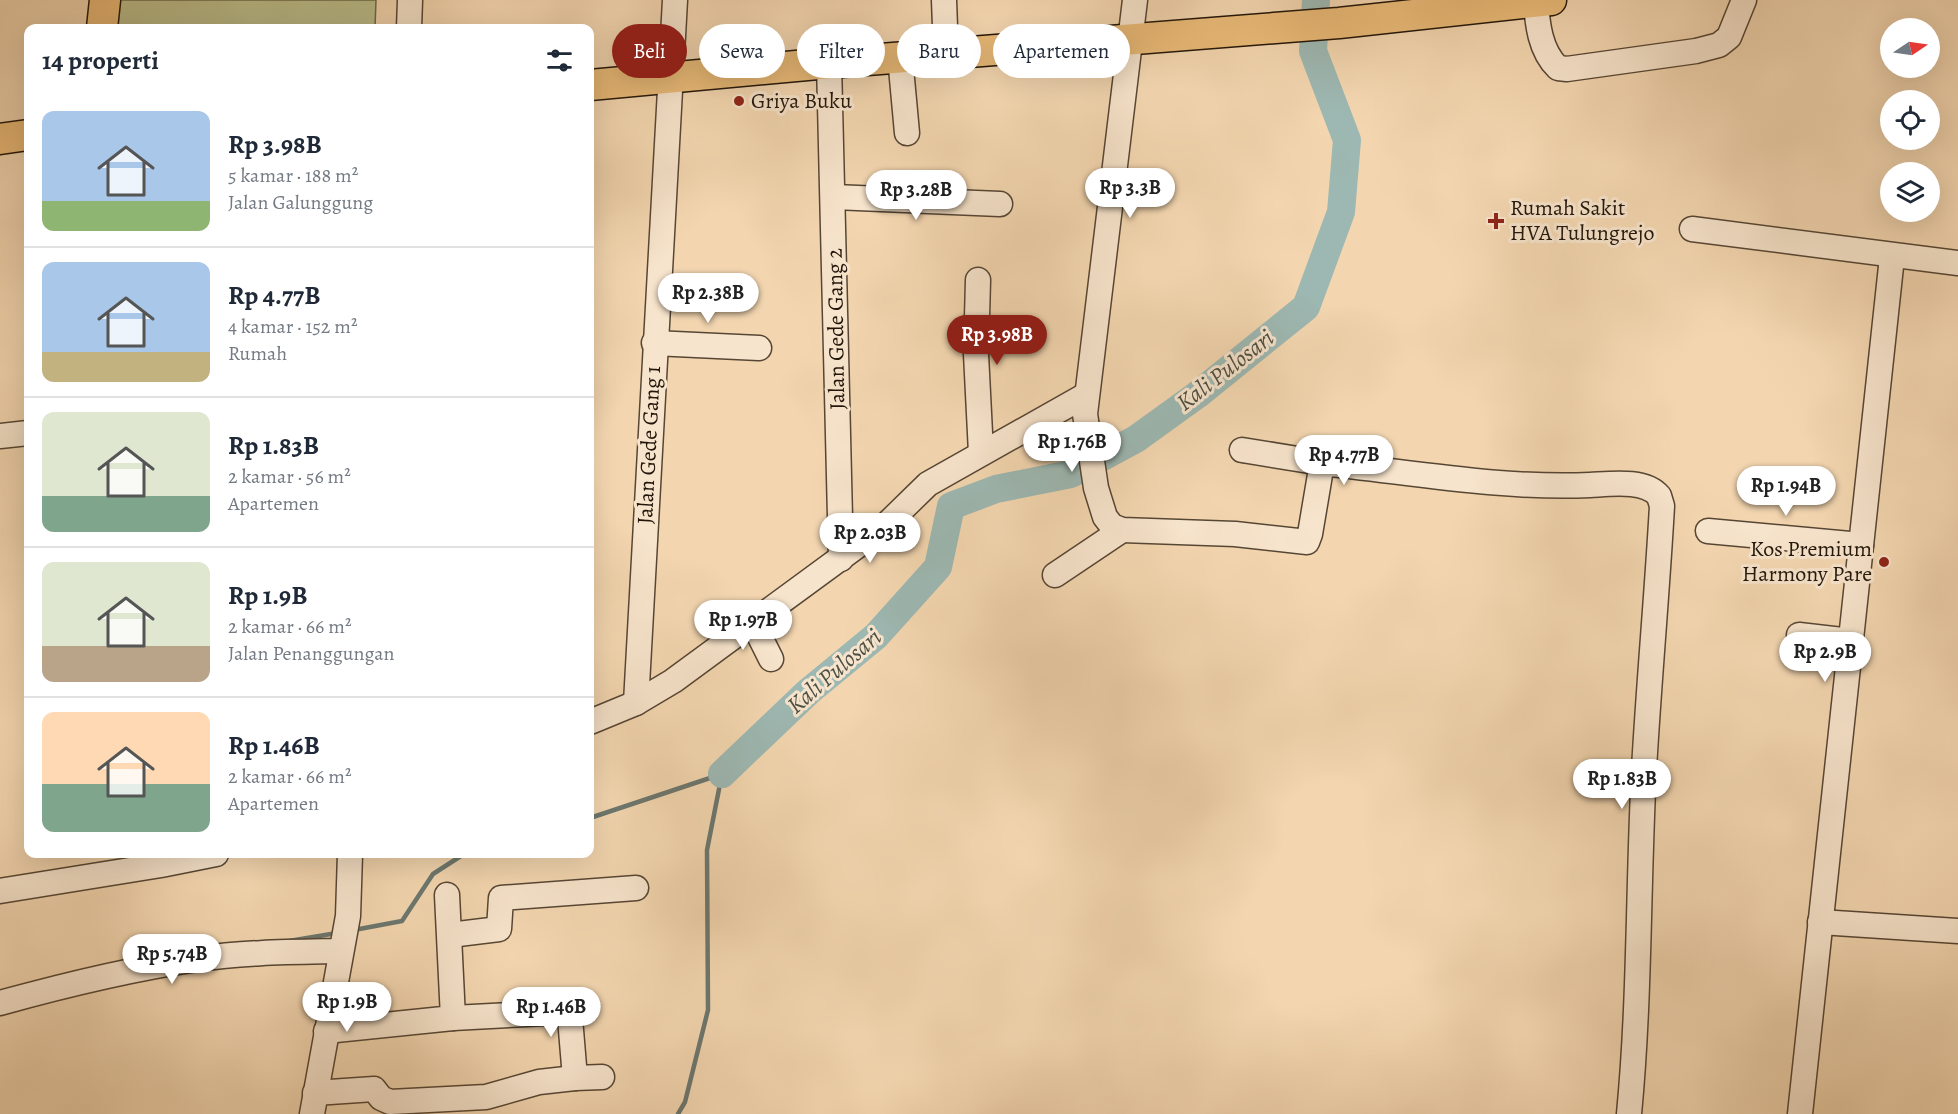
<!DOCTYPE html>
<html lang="id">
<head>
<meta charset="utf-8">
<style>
  body { margin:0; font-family:Alegreya,serif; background:#f2f2f3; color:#1f2937; height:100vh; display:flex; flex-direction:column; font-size:22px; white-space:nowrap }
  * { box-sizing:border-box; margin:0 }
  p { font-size:20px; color:#747a83 }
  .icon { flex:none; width:33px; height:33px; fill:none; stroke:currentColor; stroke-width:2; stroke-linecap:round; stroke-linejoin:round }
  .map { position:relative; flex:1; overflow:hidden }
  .sheet { position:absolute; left:24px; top:24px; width:570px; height:834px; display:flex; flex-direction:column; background:#fff; border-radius:12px; box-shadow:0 6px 24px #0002 }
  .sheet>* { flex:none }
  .top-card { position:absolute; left:612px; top:24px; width:570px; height:54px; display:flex; gap:12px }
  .needle { width:39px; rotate:77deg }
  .controls { position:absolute; left:1880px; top:18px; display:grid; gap:12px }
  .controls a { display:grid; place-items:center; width:60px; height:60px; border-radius:50%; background:#fff; box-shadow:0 6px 24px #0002; font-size:30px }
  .price { position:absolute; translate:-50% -51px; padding:0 14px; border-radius:21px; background:#fff; color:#222; font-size:20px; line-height:39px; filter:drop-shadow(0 2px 3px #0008) }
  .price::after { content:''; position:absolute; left:50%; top:36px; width:18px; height:14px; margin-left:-9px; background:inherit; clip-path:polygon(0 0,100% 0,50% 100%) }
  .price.on { background:#8f2418; color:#fff }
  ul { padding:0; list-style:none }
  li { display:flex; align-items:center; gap:18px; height:150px; padding:0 18px }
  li+li { border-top:2px solid #e0e1e3 }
  li span { display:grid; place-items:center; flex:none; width:168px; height:120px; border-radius:12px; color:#555 }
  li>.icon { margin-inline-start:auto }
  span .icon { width:72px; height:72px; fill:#fffc; stroke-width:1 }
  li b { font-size:26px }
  h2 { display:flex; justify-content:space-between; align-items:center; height:72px; padding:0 18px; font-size:26px }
  .chip { padding:0 21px; border-radius:27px; background:#fff; box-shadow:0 6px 24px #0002; font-size:21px; line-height:54px }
  .chip.on { background:#8f2418; color:#fff }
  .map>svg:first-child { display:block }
  .green { fill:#babe8c; stroke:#6e6a4b; stroke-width:1.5 }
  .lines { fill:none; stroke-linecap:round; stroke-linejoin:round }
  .stream { stroke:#6c776f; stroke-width:4.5 }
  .river { stroke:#9db8b2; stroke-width:28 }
  .minor-casing { stroke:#564634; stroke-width:27 }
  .major-casing { stroke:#22160a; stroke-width:33 }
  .minor { stroke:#f7e4cc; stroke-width:24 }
  .major { stroke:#eabb78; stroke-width:30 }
  .poi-dot { fill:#8f2418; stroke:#f7e4cc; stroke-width:2 }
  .labels { text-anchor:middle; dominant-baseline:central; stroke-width:6; stroke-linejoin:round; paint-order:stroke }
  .poi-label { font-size:22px; fill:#22160a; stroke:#f7e4cc; text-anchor:start }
  .street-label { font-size:22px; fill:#22160a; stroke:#f7e4cc }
  .water-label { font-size:24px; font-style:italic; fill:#4d4f45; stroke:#f7e4cc }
</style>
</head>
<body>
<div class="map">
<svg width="1958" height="1114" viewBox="0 0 1958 1114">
  <rect width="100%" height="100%" fill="#f3d6b0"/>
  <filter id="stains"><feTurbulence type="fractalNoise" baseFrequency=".00333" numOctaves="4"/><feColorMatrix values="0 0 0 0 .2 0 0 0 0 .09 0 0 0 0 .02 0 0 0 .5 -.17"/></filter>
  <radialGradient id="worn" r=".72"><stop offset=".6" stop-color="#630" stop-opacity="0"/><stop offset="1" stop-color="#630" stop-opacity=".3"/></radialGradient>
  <path class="green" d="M105,0H376L375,28H102Z"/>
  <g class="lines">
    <g class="stream">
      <path d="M590,818L722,774"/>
      <path d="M354,930L402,921L433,874L464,854"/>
      <path d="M289,941L337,933"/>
      <path d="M678,1114L685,1102L708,1010L707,850L722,774"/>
    </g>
    <path class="river" d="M722,774L808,692L876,636L938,567L951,506L996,489L1071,474L1136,439L1197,395L1306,307L1341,212L1347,140L1313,51L1316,0"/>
    <defs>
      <g id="minor">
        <path d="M944,0L946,54"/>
        <path d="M1135,0L1085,414L1096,488L1105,517L1112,526L1122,530L1235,534L1307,542L1310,534L1322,463C1410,472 1501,489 1590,485C1610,484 1645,479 1659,496L1662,506C1657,594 1649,681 1644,769C1638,884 1640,1000 1629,1114"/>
        <path d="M1536,0C1537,23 1540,51 1558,68L1567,69L1696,51L1719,45L1729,37L1744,0"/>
        <path d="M409,28L410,0"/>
        <path d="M900,57L907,133"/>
        <path d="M829,63L841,559"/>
        <path d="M834,197L1000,204"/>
        <path d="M1692,229L1958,263"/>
        <path d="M978,280L976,354L981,453"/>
        <path d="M654,343L759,348"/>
        <path d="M0,436L28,433"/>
        <path d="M1242,450L1322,463"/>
        <path d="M1708,531L1861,545"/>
        <path d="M1055,575L1122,530"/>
        <path d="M753,623L771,659"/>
        <path d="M1799,635L1851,641"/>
        <path d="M636,703L675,0"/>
        <path d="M590,722L636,703L673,681L887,524L928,484L1086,395"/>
        <path d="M0,891L161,865L216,854"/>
        <path d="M1820,922L1958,931"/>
        <path d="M450,935L499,929L501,898L636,888"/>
        <path d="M0,1003C65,985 131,969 198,959C245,952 293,952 341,951"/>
        <path d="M453,1018L565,1012L570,1018L575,1078L602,1077"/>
        <path d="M326,1031L453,1018L447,895"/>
        <path d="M315,1093L374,1089L381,1098L390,1102L486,1097L539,1082L575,1078"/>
        <path d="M312,1114L348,916L350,854"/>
        <path d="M1800,1114L1892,257"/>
      </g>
      <g id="major">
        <path d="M102,28L105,0"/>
        <path d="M590,85L829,63L1339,23L1551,0"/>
        <path d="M0,139L28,135"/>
      </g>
    </defs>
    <use href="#minor" class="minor-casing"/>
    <use href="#major" class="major-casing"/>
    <use href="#minor" class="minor"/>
    <use href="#major" class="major"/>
  </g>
  <g class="poi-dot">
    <circle cx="739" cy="101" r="6"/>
    <path d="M1493 212h6v6h6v6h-6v6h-6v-6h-6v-6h6z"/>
    <circle cx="1884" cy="562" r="6"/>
  </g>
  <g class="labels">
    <g class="poi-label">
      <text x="751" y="101">Griya Buku</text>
      <text x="1510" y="208">Rumah Sakit<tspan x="1510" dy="25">HVA Tulungrejo</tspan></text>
      <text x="1872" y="549" text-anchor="end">Kos Premium<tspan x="1872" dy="25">Harmony Pare</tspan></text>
    </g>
    <g class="street-label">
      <text transform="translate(836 329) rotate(-91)">Jalan Gede Gang 2</text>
      <text transform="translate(649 445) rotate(-87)">Jalan Gede Gang 1</text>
    </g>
    <g class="water-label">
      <text transform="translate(1225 370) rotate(-38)">Kali Pulosari</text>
      <text transform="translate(834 671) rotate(-41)">Kali Pulosari</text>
    </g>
  </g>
  <rect width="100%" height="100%" filter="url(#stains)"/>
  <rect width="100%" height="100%" fill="url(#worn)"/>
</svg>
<div class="controls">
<a><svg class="needle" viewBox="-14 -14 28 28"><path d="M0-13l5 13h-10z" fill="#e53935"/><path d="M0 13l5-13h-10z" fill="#747a83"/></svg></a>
<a><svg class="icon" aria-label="locate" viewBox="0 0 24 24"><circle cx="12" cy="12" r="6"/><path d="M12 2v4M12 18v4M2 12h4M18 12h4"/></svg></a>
<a><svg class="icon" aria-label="layers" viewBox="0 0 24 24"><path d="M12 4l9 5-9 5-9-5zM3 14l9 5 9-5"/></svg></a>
</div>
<b class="price" style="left:1130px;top:219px">Rp 3.3B</b>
<b class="price" style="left:916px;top:221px">Rp 3.28B</b>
<b class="price" style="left:708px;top:324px">Rp 2.38B</b>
<b class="price on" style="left:997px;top:366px">Rp 3.98B</b>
<b class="price" style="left:1072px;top:473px">Rp 1.76B</b>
<b class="price" style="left:1344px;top:486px">Rp 4.77B</b>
<b class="price" style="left:1786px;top:517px">Rp 1.94B</b>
<b class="price" style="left:870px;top:564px">Rp 2.03B</b>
<b class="price" style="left:743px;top:651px">Rp 1.97B</b>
<b class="price" style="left:1825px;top:683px">Rp 2.9B</b>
<b class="price" style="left:1622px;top:810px">Rp 1.83B</b>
<b class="price" style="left:172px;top:985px">Rp 5.74B</b>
<b class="price" style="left:347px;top:1033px">Rp 1.9B</b>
<b class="price" style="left:551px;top:1038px">Rp 1.46B</b>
<div class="top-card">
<a class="chip on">Beli</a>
<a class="chip">Sewa</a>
<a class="chip">Filter</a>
<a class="chip">Baru</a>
<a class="chip">Apartemen</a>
</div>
<section class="sheet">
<h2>14 properti<svg class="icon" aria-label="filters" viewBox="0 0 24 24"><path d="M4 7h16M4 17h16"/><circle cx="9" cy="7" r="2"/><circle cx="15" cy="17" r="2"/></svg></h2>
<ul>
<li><span style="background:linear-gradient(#a9c7e8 75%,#8fb573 0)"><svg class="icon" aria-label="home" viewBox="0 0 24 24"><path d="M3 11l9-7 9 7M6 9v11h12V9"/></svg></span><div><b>Rp 3.98B</b><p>5 kamar · 188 m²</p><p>Jalan Galunggung</p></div></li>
<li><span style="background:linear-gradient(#a9c7e8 75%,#c2b280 0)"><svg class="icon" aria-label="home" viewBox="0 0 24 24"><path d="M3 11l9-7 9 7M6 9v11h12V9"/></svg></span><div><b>Rp 4.77B</b><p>4 kamar · 152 m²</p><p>Rumah</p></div></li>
<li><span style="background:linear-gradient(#dfe7d0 70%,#7fa58c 0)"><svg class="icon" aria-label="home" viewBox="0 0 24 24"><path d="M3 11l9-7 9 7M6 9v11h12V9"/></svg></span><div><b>Rp 1.83B</b><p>2 kamar · 56 m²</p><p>Apartemen</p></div></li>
<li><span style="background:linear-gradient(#dfe7d0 70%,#b9a48a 0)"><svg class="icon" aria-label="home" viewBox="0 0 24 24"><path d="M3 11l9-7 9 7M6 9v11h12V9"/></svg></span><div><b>Rp 1.9B</b><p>2 kamar · 66 m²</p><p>Jalan Penanggungan</p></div></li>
<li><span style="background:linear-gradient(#ffd9b3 60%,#7fa58c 0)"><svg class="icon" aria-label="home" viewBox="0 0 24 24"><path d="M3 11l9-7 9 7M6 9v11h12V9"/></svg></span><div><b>Rp 1.46B</b><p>2 kamar · 66 m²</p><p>Apartemen</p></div></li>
</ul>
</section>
</div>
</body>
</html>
